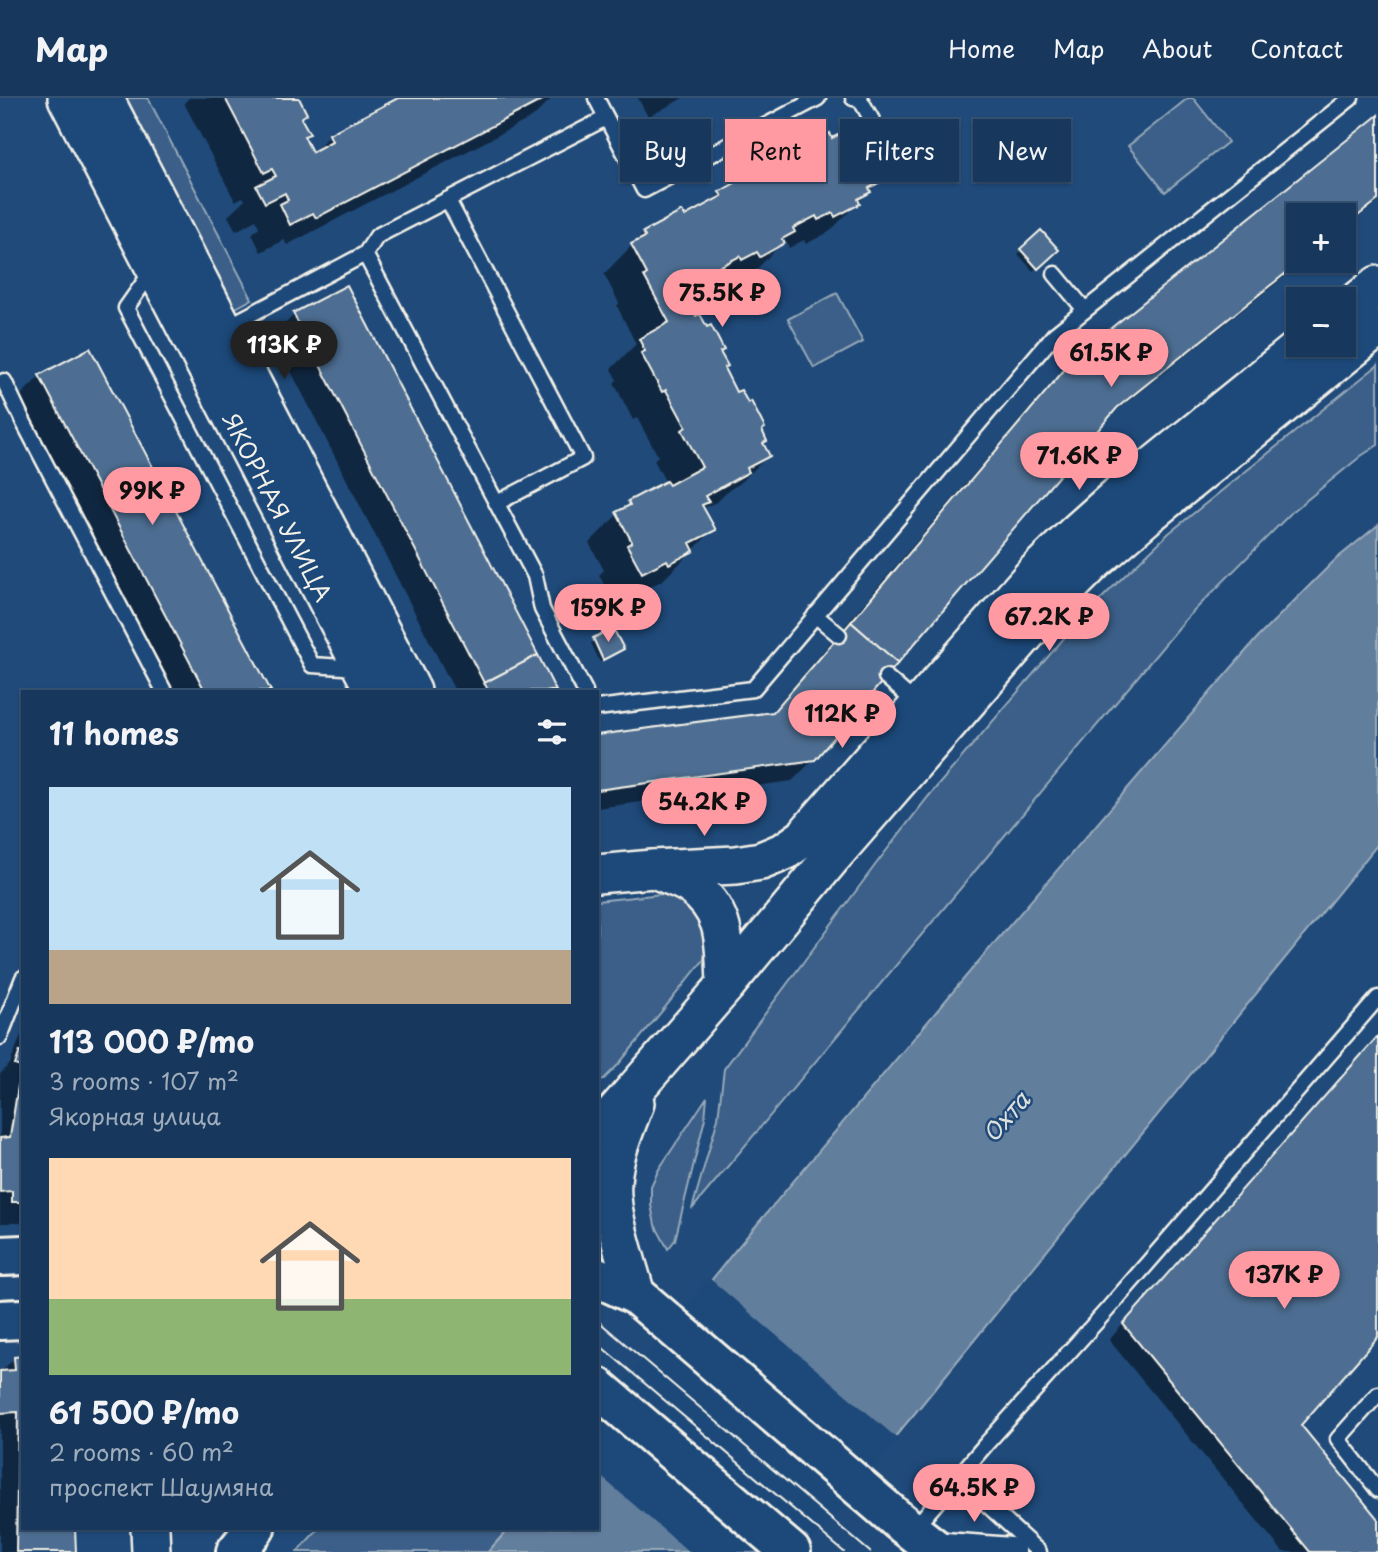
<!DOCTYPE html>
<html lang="en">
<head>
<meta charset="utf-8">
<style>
  body { margin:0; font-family:"Playpen Sans",sans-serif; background:#244365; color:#f1f3f6; height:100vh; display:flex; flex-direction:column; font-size:26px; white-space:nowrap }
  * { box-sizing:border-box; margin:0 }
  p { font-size:23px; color:#9eacbb }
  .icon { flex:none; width:38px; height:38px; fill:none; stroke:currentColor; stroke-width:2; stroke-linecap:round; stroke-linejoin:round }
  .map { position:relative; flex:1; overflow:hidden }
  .side { position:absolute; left:21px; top:592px; width:578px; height:840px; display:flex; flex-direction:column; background:#17385c; border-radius:0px; box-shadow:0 2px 5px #0004,0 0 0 2px #365272 }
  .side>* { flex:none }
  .guide { position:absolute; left:620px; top:21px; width:653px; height:63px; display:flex; gap:14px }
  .fabs { position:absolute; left:1286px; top:105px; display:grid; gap:14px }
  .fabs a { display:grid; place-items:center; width:70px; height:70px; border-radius:0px; background:#17385c; box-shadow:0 2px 5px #0004,0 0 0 2px #365272; font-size:35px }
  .price { position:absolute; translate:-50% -60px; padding:0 16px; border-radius:24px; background:#ff9aa2; color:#111; font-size:23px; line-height:46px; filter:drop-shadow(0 2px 4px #0008) }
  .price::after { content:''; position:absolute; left:50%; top:42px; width:21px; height:16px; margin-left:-10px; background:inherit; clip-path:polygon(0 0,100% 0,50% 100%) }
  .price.current { background:#222; color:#fff }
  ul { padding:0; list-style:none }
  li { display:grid; align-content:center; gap:14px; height:371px; padding:0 28px }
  li span { display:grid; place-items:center; height:217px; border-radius:0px; color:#555 }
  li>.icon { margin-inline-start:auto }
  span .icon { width:126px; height:126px; fill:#fffc; stroke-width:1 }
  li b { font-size:30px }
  h2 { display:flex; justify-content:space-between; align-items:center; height:84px; padding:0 28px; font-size:30px }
  .tag { padding:0 24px; border-radius:0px; background:#17385c; box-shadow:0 2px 5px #0004,0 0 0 2px #365272; font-size:24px; line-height:63px }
  .tag.current { background:#ff9aa2; color:#111 }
  header { display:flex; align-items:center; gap:42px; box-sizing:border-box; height:98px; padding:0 35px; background:#17385c; border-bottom:2px solid #365272 }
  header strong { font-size:33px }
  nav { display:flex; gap:38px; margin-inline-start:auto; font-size:24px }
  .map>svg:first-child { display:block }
  .green { fill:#3a5f88; stroke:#97a8b8; stroke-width:2 }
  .water { fill:#627e9d; stroke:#9cacbb; stroke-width:2 }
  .pier { fill:#1f4a7a }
  .shadow { fill:#0007 }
  .building { fill:#4d6e92; stroke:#f4f1e8; stroke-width:2 }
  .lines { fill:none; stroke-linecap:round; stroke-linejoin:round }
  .service-casing { stroke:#f4f1e8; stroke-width:19 }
  .minor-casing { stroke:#f4f1e8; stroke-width:33 }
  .tertiary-casing { stroke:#f4f1e8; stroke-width:42 }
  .secondary-casing { stroke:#f4f1e8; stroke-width:44 }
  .service { stroke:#1f4a7a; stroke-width:14 }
  .minor { stroke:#1f4a7a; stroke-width:28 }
  .tertiary { stroke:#1f4a7a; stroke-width:37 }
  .secondary { stroke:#1f4a7a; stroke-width:38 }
  .tram { stroke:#f4f1e8; stroke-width:2 }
  .labels { text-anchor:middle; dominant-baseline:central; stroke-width:5; stroke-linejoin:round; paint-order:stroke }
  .street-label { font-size:23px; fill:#f4f1e8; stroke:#1f4a7a }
  .water-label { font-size:24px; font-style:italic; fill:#dee0dd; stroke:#1f4a7a }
</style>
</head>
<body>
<header>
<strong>Map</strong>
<nav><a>Home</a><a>Map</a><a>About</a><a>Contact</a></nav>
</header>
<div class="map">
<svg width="1378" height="1454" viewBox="0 0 1378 1454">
  <rect width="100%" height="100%" fill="#1f4a7a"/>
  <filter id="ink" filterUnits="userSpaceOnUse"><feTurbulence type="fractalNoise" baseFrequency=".0143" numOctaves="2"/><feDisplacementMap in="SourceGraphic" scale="14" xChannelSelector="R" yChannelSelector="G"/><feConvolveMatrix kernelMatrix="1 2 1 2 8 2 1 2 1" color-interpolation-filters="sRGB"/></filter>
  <g filter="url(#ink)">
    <g class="green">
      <path d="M124,0H148L252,201L234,211Z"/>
      <path d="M1188,0H1193L1228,44L1165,94L1128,48Z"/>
      <path d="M837,195L863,244L814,270L788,221Z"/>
      <path d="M1378,267V347L1361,358L1292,414L1186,521L692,1111L718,1020L724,971L876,766L928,699L1077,525L1118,484L1169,435Z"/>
      <path d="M662,796C686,803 708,818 707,846C707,851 705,858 703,863L618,967L604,981L597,984V803Z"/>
      <path d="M707,999L705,1020L675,1142L668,1151L655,1127L651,1107V1088L659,1071Z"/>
      <path d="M319,1430H509L488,1454H297Z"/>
    </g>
    <path class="water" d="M1378,427V746L915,1315L798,1454H488L509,1430H597V1326L733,1155L978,864L1258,539L1335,462Z"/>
    <path class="pier" d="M709,1180L898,1341L803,1454H689L597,1375V1320Z"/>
    <g class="shadow">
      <path d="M189,0H297L305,16L300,21L307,35L303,40L311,56L330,37L402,0H552L533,19L287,147L284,142L261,154L252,136L259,129L256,122L236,133L228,118L245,102L243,99L235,103L184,5Z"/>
      <path d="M638,0H683L648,19Z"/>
      <path d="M1378,20V104L1344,131V117H1298V163H1304L1103,323L814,661L792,683L597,710V639L770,616L1054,282L1077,259Z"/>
      <path d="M794,56L861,65L880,83L829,134L806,146L804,142L789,150L787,145L777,150L754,174L730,186L728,182L713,190L711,185L702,190L687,205L719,255L722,271L735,297L760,333L762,346L768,358L739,386L729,392L718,403L702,411L713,432L663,482L640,494L638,489L613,503L599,477L604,472L589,445L629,405L666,385L654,362L658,358L637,320L633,322L614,285L617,282L611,271L636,246L617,208L619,205L604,176L644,135L684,120L709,107L720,95L756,82L782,69Z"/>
      <path d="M1041,135L1056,152L1033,173L1018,156Z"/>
      <path d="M294,217L522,529L554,593H455L273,238Z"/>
      <path d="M89,252L269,593H173L18,300L40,278Z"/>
      <path d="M612,532L622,551L600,564L591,545Z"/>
      <path d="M23,932V1125H0V976L10,966Z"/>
      <path d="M1378,938V1236L1299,1327L1378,1424V1454H1283L1109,1242Z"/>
      <path d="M23,1260V1430H73L74,1454H0V1274L14,1261Z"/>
    </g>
    <g class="building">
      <path d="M225,0H299L307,16L301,20L310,36L304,38L312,54L332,43L329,36L398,0H546L316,120L313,115L290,127L280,106L288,102L285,95L265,105L256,88L276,78L272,71L264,75Z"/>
      <path d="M1378,17V102L1344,129V117H1298V163H1301L1117,310L898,565L851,524L1076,258Z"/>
      <path d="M846,33L862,63L869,59L882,83L869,90L871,94L858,101L860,106L835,119L833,115L818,122L816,118L793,130L795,134L782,141L785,145L760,159L757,154L742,162L740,158L719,169L721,174L706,181L709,186L686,198L696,218L700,216L707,229L711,227L724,252L720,254L728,268L724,270L736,294L741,292L748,305L751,303L765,330L762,332L767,343L763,345L770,358L747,370L749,374L705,398L709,404L702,407L716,432L690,445L694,453L669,466L667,462L642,475L627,447L632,444L616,414L630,407L628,403L666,383L669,387L702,369L682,332L686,329L666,292L662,294L641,255L645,253L639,241L669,224L644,178L647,176L631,146L645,139L643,134L682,113L685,118L722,98L719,94L737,84L755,75L757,80L795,59L793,55L830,35L832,40Z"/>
      <path d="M1041,132L1059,152L1038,171L1020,151Z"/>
      <path d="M347,187L538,557L484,585L293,215Z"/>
      <path d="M90,250L271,593H205L57,311L39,277Z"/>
      <path d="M851,524L898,565L815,662L597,692V637L773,614Z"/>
      <path d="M613,530L624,551L603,562L593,540Z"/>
      <path d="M538,557L556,593H489L484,585Z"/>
      <path d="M1378,938V1239L1301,1327L1378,1421V1454H1310L1123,1226Z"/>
      <path d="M20,953L23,954V1104H12V1093L0,1094V1040L10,1039L21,969L15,967Z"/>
      <path d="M23,1258V1430H75L76,1454H16L18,1314L0,1315V1273L15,1272L14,1259Z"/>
    </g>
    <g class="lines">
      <defs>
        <g id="service">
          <path d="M596,0L644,92L818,0"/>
          <path d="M853,0L860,1L898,68"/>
          <path d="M448,102L583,360L497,405"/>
          <path d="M365,156L535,478L542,511L585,593"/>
          <path d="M152,173L126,210L312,567L359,570"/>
          <path d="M1055,176L1085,212"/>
          <path d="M225,230L365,156L377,138L606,20"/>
          <path d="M4,283L23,323L164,593"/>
          <path d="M815,517L839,537"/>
          <path d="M886,579L918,607"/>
          <path d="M597,610L753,591L1054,237L1351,0"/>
          <path d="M0,939L23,880"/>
          <path d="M1378,1296L1338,1341L1378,1392"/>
          <path d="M958,1380L1039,1454"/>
          <path d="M913,1432L987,1345L1107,1212L1378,900"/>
        </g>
        <path id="minor" d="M932,1448L1011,1454"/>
        <g id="tertiary">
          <path id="s1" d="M67,0L374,593"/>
          <path d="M104,0L412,593"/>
          <path d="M1344,214L1378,187"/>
          <path d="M654,771C665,776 679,780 690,787C728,814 724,846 726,887"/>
          <path d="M597,776L653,771L736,767L761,763L785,753L809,736L808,734L1035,475L1076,435L1131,386L1303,247"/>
          <path d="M635,1005C625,1031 614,1056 612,1084C609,1115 628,1166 636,1197"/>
          <path d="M597,1035L726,887L832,759L1052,506L1095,463L1148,417L1378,230"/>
          <path d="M150,1430L151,1454"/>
        </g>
        <g id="secondary">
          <path d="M0,1158L23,1157"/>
          <path d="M597,1179L636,1197L899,1423L939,1454"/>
          <path d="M0,1222L23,1221"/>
          <path d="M597,1289L791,1454"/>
          <path d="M236,1454L255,1430"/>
        </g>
      </defs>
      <use href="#service" class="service-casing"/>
      <use href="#minor" class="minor-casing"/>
      <use href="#tertiary" class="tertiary-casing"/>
      <use href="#secondary" class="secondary-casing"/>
      <use href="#service" class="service"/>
      <use href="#minor" class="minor"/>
      <use href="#tertiary" class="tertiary"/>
      <use href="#secondary" class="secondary"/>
      <g class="tram">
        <path d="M0,1179L23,1178"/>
        <path d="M0,1201L23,1200"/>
        <path d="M597,1222L870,1454"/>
        <path d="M597,1245L844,1454"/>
      </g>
    </g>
  </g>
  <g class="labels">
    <g class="street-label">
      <text stroke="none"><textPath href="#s1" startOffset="460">ЯКОРНАЯ УЛИЦА</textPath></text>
    </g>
    <g class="water-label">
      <text transform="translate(1005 1018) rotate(-49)">Охта</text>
    </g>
  </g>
</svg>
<div class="fabs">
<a>+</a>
<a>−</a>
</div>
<b class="price" style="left:722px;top:231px">75.5K ₽</b>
<b class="price current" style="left:284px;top:283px">113K ₽</b>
<b class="price" style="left:1111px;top:291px">61.5K ₽</b>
<b class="price" style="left:1079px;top:394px">71.6K ₽</b>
<b class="price" style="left:152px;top:429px">99K ₽</b>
<b class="price" style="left:608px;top:546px">159K ₽</b>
<b class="price" style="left:1049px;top:555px">67.2K ₽</b>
<b class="price" style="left:842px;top:652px">112K ₽</b>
<b class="price" style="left:704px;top:740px">54.2K ₽</b>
<b class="price" style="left:1284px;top:1213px">137K ₽</b>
<b class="price" style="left:974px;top:1426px">64.5K ₽</b>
<div class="guide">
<a class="tag">Buy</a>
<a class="tag current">Rent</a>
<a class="tag">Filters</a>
<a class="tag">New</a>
</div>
<section class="side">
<h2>11 homes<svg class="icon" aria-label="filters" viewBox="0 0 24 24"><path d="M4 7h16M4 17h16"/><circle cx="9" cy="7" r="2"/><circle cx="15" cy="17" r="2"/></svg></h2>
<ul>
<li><span style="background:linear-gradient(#bfe0f5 75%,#b9a48a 0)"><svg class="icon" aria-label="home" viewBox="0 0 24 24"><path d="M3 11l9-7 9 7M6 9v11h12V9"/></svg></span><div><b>113 000 ₽/mo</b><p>3 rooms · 107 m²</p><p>Якорная улица</p></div></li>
<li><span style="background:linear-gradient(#ffd9b3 65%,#8fb573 0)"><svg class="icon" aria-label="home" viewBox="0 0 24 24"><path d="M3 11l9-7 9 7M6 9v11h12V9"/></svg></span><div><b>61 500 ₽/mo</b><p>2 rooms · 60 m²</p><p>проспект Шаумяна</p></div></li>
</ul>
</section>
</div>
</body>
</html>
